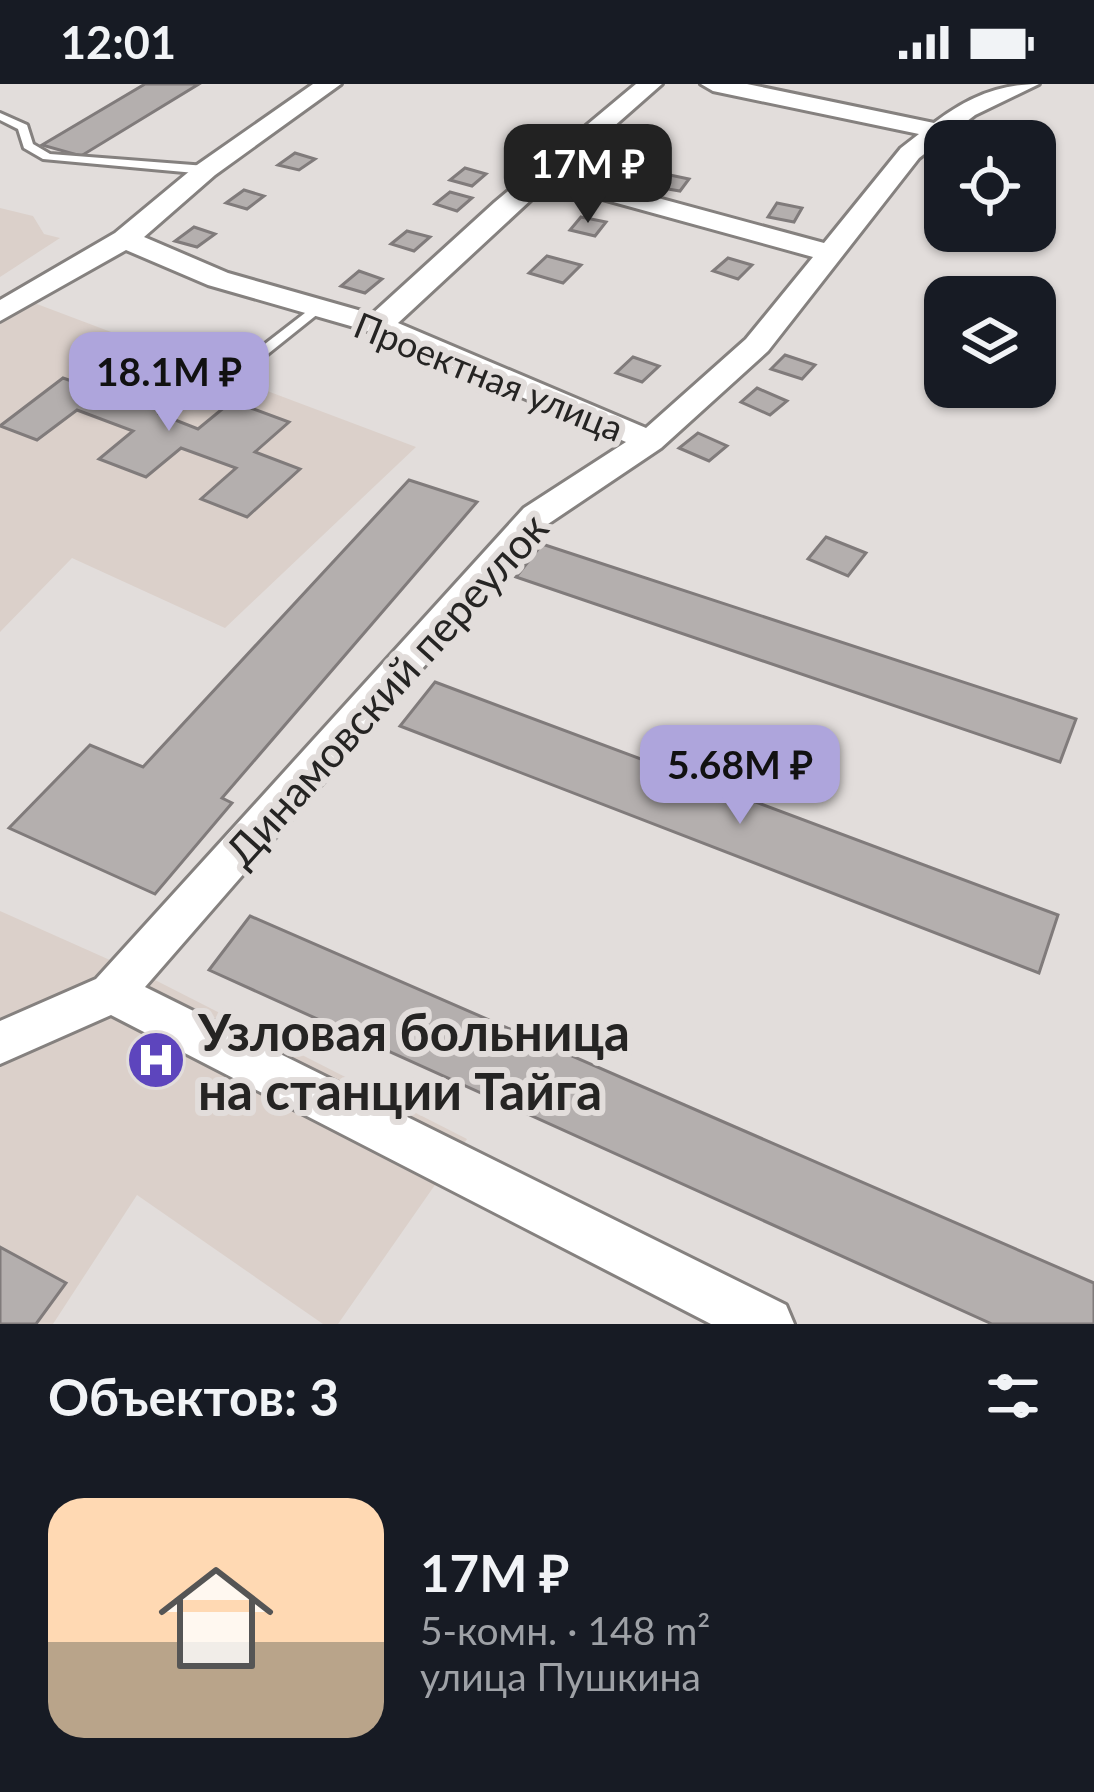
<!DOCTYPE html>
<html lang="ru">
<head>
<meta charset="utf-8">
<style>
  body { margin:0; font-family:Lato,sans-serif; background:#20242c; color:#f1f3f6; height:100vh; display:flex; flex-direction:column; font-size:45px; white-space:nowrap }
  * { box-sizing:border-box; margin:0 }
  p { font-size:39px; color:#9ea1a6 }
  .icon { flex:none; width:66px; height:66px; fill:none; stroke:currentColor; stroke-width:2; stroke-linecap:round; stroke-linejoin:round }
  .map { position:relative; height:1240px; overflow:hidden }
  .sheet { display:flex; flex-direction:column; background:#171b24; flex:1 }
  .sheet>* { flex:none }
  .fabs { position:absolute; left:924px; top:36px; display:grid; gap:24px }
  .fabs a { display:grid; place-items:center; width:132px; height:132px; border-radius:24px; background:#171b24; box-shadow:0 3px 9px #0004; font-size:60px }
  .price { position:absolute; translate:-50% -102px; padding:0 27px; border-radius:24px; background:#aea5dc; color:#111; font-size:39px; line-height:78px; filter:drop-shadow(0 3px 6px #0008) }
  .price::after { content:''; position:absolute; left:50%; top:72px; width:36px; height:27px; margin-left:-18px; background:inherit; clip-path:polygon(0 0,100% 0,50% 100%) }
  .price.current { background:#222; color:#fff }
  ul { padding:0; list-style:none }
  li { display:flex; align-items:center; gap:36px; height:300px; padding:0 48px }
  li+li { border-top:3px solid #363941 }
  li span { display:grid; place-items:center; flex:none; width:336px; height:240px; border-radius:36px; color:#555 }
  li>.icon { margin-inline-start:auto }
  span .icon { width:144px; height:144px; fill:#fffc; stroke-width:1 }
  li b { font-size:51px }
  h2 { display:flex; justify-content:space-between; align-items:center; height:144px; padding:0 48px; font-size:51px }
  .status { display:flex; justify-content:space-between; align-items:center; height:84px; padding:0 60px; background:#171b24; direction:ltr }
  .status svg { height:33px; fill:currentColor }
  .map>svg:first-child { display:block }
  .built { fill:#dbd0ca }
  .building { fill:#b4afae; stroke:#807b7b; stroke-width:3 }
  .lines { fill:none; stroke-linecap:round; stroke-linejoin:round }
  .lane-casing { stroke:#85817f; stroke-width:6 }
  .street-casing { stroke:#85817f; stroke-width:6 }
  .lane { fill:#fff; fill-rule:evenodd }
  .street { fill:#fff; fill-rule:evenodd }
  .labels { text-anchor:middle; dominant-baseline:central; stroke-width:12; stroke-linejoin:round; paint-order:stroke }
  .far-street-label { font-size:36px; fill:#252423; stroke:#e2dddb }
  .street-label { font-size:42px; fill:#252423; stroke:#e2dddb }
  .near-poi-label { font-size:51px; font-weight:bold; fill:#252423; stroke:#e2dddb; text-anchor:start }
</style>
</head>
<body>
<div class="status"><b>12:01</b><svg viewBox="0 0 49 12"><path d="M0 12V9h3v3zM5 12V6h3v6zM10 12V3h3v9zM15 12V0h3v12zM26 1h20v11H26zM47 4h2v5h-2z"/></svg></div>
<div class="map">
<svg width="1094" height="1240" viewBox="0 0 1094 1240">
  <rect width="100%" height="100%" fill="#e2dddb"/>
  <g class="built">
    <path d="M0,124L33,132L44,150L60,154L0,193Z"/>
    <path d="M21,214L416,363L225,544L72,474L0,548V227Z"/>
    <path d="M0,827L157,897L467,1055L338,1240H323L137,1111L53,1240H0Z"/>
  </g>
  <g class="building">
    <path d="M145,0H199L81,72L42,61Z"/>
    <path d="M295,69L315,75L299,86L278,81Z"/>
    <path d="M465,84L486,90L472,102L450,96Z"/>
    <path d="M665,90L689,95L680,107L656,103Z"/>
    <path d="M244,106L264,112L247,125L226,119Z"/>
    <path d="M450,108L472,114L457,127L435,120Z"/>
    <path d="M777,119L802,124L794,138L768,133Z"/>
    <path d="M581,133L606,138L595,152L570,146Z"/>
    <path d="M194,143L215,150L197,163L175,157Z"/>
    <path d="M407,147L430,153L414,167L391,160Z"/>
    <path d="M547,172L581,181L563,199L529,189Z"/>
    <path d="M728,174L752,181L738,195L713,187Z"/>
    <path d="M359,187L382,195L365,209L341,202Z"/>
    <path d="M785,271L815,281L802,295L771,285Z"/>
    <path d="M633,273L659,282L642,298L616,289Z"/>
    <path d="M138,283L195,303L160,330L198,345L232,317L289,338L255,368L300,385L247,433L201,415L236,384L181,364L146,393L99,375L133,347L77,326L37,356L0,342L63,294L104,308Z"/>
    <path d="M757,304L787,317L770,331L741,318Z"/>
    <path d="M698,349L727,362L709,377L679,364Z"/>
    <path d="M409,396L477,418L222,714L232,719L155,810L9,744L90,661L143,683Z"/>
    <path d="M826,453L866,469L848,492L808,475Z"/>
    <path d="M542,460L1076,635L1060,678L516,493Z"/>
    <path d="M435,598L1058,831L1039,889L400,642Z"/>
    <path d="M250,832L1094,1199V1240H992L209,886Z"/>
    <path d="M0,1163L66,1199L36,1240H0Z"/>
  </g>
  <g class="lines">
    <defs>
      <g id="lane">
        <path d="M0,29L27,41L33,60L50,70L206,82L212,86L206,90L43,75L24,64L18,45L0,36Z"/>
        <path d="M314,222L319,223V229L204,321H194V315Z"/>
      </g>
      <path id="street" d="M313,0H341L215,91L144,153L228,189L372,230L495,118L636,0H662L562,88L824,159L901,64L919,50L713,7L701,0H747L934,39C967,14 998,0 1039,0L975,31L919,74L768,267L661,364L548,440L145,903L786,1221L794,1240H711L111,931L0,980V937L96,895L524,424L626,358L368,247L208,201L126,166L0,237V216L115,149L197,81ZM548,100L813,173L746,255L646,344L398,239Z"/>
    </defs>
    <use href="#lane" class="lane-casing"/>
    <use href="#street" class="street-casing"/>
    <use href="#lane" class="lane"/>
    <use href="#street" class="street"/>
  </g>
  <defs>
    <symbol id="hospital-disc" viewBox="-11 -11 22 22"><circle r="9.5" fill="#5d45bd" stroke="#e2dddb"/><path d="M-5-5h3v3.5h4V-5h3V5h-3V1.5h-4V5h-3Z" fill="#fff"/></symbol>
  </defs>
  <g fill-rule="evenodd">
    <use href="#hospital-disc" x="123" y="943" width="66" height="66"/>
  </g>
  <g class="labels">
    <g class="far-street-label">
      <text transform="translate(489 292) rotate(22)">Проектная улица</text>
    </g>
    <g class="street-label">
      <text transform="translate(386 605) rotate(-48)">Динамовский переулок</text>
    </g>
    <g class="near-poi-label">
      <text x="198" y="947">Узловая больница<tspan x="198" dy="59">на станции Тайга</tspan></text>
    </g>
  </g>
</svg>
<div class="fabs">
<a><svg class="icon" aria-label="locate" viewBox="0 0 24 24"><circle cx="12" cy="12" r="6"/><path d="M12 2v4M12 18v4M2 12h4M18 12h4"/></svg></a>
<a><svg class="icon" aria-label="layers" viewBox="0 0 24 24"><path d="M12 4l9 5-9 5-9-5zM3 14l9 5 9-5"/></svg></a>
</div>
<b class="price current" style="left:588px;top:142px">17M ₽</b>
<b class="price" style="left:169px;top:350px">18.1M ₽</b>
<b class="price" style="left:740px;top:743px">5.68M ₽</b>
</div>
<section class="sheet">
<h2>Объектов: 3<svg class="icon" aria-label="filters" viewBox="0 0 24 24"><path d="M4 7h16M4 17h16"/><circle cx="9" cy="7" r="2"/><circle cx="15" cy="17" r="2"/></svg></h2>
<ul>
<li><span style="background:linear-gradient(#ffd9b3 60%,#b9a48a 0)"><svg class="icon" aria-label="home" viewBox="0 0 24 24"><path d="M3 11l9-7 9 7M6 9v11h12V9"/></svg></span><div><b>17M ₽</b><p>5-комн. · 148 m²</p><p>улица Пушкина</p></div></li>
</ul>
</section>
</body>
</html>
